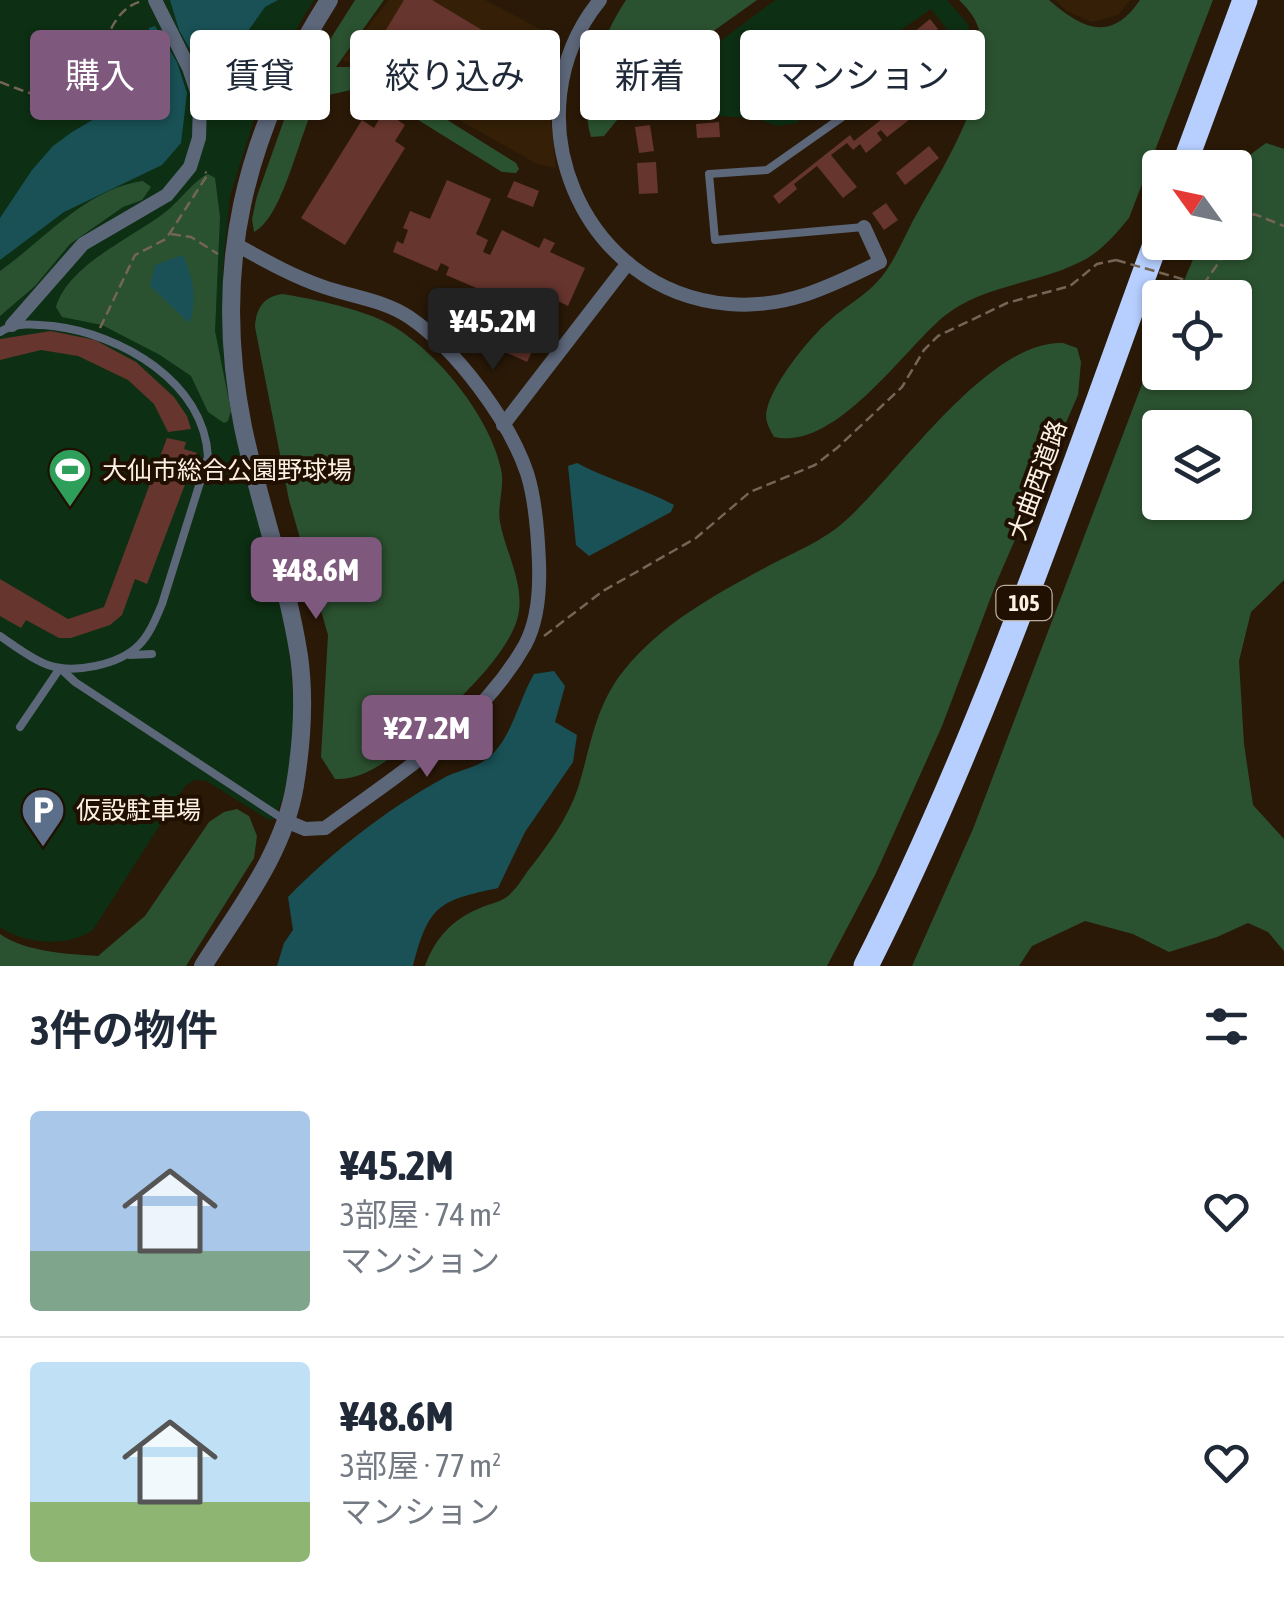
<!DOCTYPE html>
<html lang="ja">
<head>
<meta charset="utf-8">
<style>
  body { margin:0; font-family:"Asap Condensed","Noto Sans JP",sans-serif; background:#f6f6f7; color:#1f2937; height:100vh; display:flex; flex-direction:column; font-size:38px; white-space:nowrap }
  * { box-sizing:border-box; margin:0 }
  p { font-size:32px; color:#747a83 }
  .icon { flex:none; width:55px; height:55px; fill:none; stroke:currentColor; stroke-width:2; stroke-linecap:round; stroke-linejoin:round }
  .map { position:relative; height:966px; overflow:hidden }
  .panel { display:flex; flex-direction:column; background:#fff; flex:1 }
  .panel>* { flex:none }
  .hud { position:absolute; left:30px; top:30px; width:1225px; height:90px; display:flex; gap:20px }
  .needle { width:65px; rotate:303deg }
  .tools { position:absolute; left:1142px; top:150px; display:grid; gap:20px }
  .tools a { display:grid; place-items:center; width:110px; height:110px; border-radius:10px; background:#fff; box-shadow:0 2px 8px #0004; font-size:50px }
  .price { position:absolute; translate:-50% -85px; padding:0 22px; border-radius:10px; background:#7f587e; color:#fff; font-size:32px; line-height:65px; filter:drop-shadow(0 2px 5px #0008) }
  .price::after { content:''; position:absolute; left:50%; top:60px; width:30px; height:22px; margin-left:-15px; background:inherit; clip-path:polygon(0 0,100% 0,50% 100%) }
  .price.on { background:#222; color:#fff }
  ul { padding:0; list-style:none }
  li { display:flex; align-items:center; gap:30px; height:250px; padding:0 30px }
  li+li { border-top:2px solid #e0e1e3 }
  li span { display:grid; place-items:center; flex:none; width:280px; height:200px; border-radius:10px; color:#555 }
  li>.icon { margin-inline-start:auto }
  span .icon { width:120px; height:120px; fill:#fffc; stroke-width:1 }
  li b { font-size:42px }
  h2 { display:flex; justify-content:space-between; align-items:center; height:120px; padding:0 30px; font-size:42px }
  .tag { padding:0 35px; border-radius:10px; background:#fff; box-shadow:0 2px 8px #0004; font-size:35px; line-height:90px }
  .tag.on { background:#7f587e; color:#fff }
  .map>svg:first-child { display:block }
  .built { fill:#352007 }
  .green { fill:#0d2f13 }
  .forest { fill:#2b5230; fill-rule:evenodd }
  .water { fill:#195156 }
  .building { fill:#66352d }
  .lines { fill:none; stroke-linecap:round; stroke-linejoin:round }
  .path { stroke:#746555; stroke-width:2.5; stroke-dasharray:10 5; stroke-linecap:butt }
  .service { stroke:#5d677a; stroke-width:8 }
  .minor { stroke:#5d677a; stroke-width:14 }
  .tertiary { stroke:#5d677a; stroke-width:18 }
  .motorway { stroke:#b6cfff; stroke-width:25 }
  .path-bridge { stroke:#746555; stroke-width:2.5; stroke-dasharray:10 5; stroke-linecap:butt }
  .labels { text-anchor:middle; dominant-baseline:central; stroke-width:8; stroke-linejoin:round; paint-order:stroke }
  .shield { fill:#201001; stroke:#bbaea1; stroke-width:2.5 }
  .shield-label { font-size:22px; font-weight:bold; fill:#fdf1e6 }
  .poi-label { font-size:25px; fill:#fdf1e6; stroke:#201001; text-anchor:start }
  .street-label { font-size:25px; fill:#fdf1e6; stroke:#201001 }
</style>
</head>
<body>
<div class="map">
<svg width="1284" height="966" viewBox="0 0 1284 966">
  <rect width="100%" height="100%" fill="#2a1907"/>
  <g class="built">
    <path d="M389,0H485L561,40L549,105L556,168L537,164L373,71L342,60Z"/>
    <path d="M1055,0H1130L1118,15L1092,22L1067,11Z"/>
  </g>
  <g class="green">
    <path d="M0,0H314L276,63L262,95L230,196L223,269L224,349L237,430L287,633C294,691 301,765 274,819L269,820L206,781L195,780L185,786L93,930C67,948 24,944 0,927Z"/>
    <path d="M775,0H947L969,25L965,52L931,9L816,90L797,123L778,126L757,119L638,109L655,90Z"/>
  </g>
  <g class="forest">
    <path d="M355,0H384L336,67H356L369,71L516,163L519,169L516,173L502,172L365,87L319,97C300,127 285,216 254,232L252,219L257,196L290,103Z"/>
    <path d="M626,0H757L715,30L630,104L604,136L591,137C578,97 603,34 626,0Z"/>
    <path d="M959,0H1049C1082,29 1111,43 1140,0H1213L1129,218C1115,235 1099,254 1078,263C1035,284 980,286 943,317C901,353 835,451 774,437C769,428 764,420 767,409C773,383 809,338 829,321C848,304 871,293 886,271C899,252 907,230 919,210C945,164 1004,72 974,18C970,11 964,5 959,0Z"/>
    <path d="M1266,143L1284,149V580L1251,612L1239,661L1244,744L1253,805L1284,839V951L1268,932L1248,923L1217,937L1169,952L1133,934L1085,921L1032,946L1019,966H912L973,829L1160,337V372H1235V298L1177,297L1200,243L1235,242V170L1243,160ZM1160,428H1235V502H1160Z"/>
    <path d="M208,174L215,178L220,217L215,331L231,411L228,421L224,423L208,412L191,376L160,355L102,325L62,317L56,307C69,263 135,237 168,210C179,201 198,177 208,174Z"/>
    <path d="M143,181L151,187L142,200L123,207L70,244L35,286L0,316V271C44,240 87,188 143,181Z"/>
    <path d="M283,294C312,299 352,307 379,319C430,341 490,415 501,469C505,487 497,505 500,522C505,550 523,581 519,611C514,651 450,709 420,734C397,753 367,781 335,779L321,757L328,635L289,500L255,327C256,308 264,296 283,294Z"/>
    <path d="M1063,343L1077,348L1081,362L1078,395L997,581L942,726L876,873L827,966H425C435,938 453,919 480,908C489,904 501,902 508,896C515,890 522,880 527,872C547,847 568,818 578,788C591,746 595,705 625,669C663,622 720,592 772,564C797,551 824,540 844,522C898,475 987,340 1063,343Z"/>
    <path d="M237,809L249,816L257,836L254,858L186,966H0V934C25,952 68,954 98,956L145,916L209,822L224,812Z"/>
  </g>
  <g class="water">
    <path d="M170,0H278L265,7L236,48L237,90L218,98L179,30Z"/>
    <path d="M155,26L177,62L187,93L181,143L162,165L64,212L0,260V218L32,170L53,146L72,132L144,90L150,73L139,58L147,47L149,28Z"/>
    <path d="M183,255C192,277 199,299 189,323L150,286L155,265Z"/>
    <path d="M577,463C608,480 643,488 674,505L671,512L589,556L576,545L568,466Z"/>
    <path d="M554,671L565,686L555,722L577,735L573,762L525,832L498,888C438,901 429,905 413,966H277L284,943L293,930L288,897C332,852 387,809 442,779C455,771 472,769 484,761C511,743 518,701 534,674Z"/>
  </g>
  <g class="building">
    <path d="M404,0H432L502,42L498,48L504,52L495,68L502,72L474,119L370,56Z"/>
    <path d="M930,19L938,29L934,32L936,34L921,41L914,32Z"/>
    <path d="M911,33L919,43L918,48L903,55L895,45Z"/>
    <path d="M893,46L901,56L900,61L885,69L877,59Z"/>
    <path d="M527,48L548,52L539,89L519,84Z"/>
    <path d="M873,61L881,71L880,76L865,83L857,74Z"/>
    <path d="M952,64L964,81L929,109L922,99L905,113L910,119L887,137L881,130L877,133L882,140L866,153L860,144L853,150L847,143L831,155L857,187L843,198L817,166L794,184L797,189L779,204L773,196L850,135L854,141Z"/>
    <path d="M855,76L862,86L861,91L846,98L839,88Z"/>
    <path d="M384,111L405,125L395,141L405,148L345,245L301,218L362,120L374,128Z"/>
    <path d="M719,122L720,137L697,138L696,124Z"/>
    <path d="M650,125L654,151L639,153L635,127Z"/>
    <path d="M929,146L939,158L905,185L896,173Z"/>
    <path d="M656,162L658,193L639,194L637,163Z"/>
    <path d="M447,180L491,199L476,234L488,240L483,252L490,255L502,230L539,248L544,238L555,243L550,252L585,268L568,306L556,300L527,362L468,335L470,332L458,326L470,302L481,307L488,293L446,275L449,267L441,263L437,271L393,252L397,241L403,244L408,230L403,228L410,211L430,219Z"/>
    <path d="M514,181L539,191L533,207L507,197Z"/>
    <path d="M886,203L898,220L884,230L872,213Z"/>
    <path d="M51,331L95,340L136,362L174,397L187,416L191,429L168,432L154,404L128,380L78,356L41,350L0,360V339Z"/>
    <path d="M167,438L186,442L184,449L197,453L147,584L135,579L122,615L110,625L71,638H59L26,620L21,628L0,616V579L68,619L104,607Z"/>
  </g>
  <g class="lines">
    <g class="path">
      <path d="M0,82C16,88 37,98 55,96C111,89 94,14 142,1"/>
      <path d="M171,234L191,237L218,254"/>
      <path d="M1235,240L1254,214L1284,226"/>
      <path d="M1203,285L1233,242"/>
      <path d="M100,328L135,255L166,239L208,174L205,172"/>
      <path d="M544,636L603,591L696,538L750,492L815,465L837,448L902,387L924,350L938,336L1007,303L1070,286L1097,264L1116,260"/>
    </g>
    <g class="service">
      <path d="M864,227L715,240L709,174L767,170L949,42"/>
      <path d="M0,332C16,322 34,324 53,326C120,334 204,381 208,457L162,604C156,618 150,634 139,645C119,665 74,674 48,665C31,659 15,646 0,636"/>
      <path d="M130,655L152,654"/>
      <path d="M20,727L60,668L75,682L286,821"/>
    </g>
    <g class="minor">
      <path d="M600,0C507,114 581,292 729,304C786,309 831,286 880,262L864,227"/>
      <path d="M235,244C264,260 292,276 324,287C353,297 383,300 409,317C456,349 509,420 527,473C536,501 538,535 539,563C540,590 538,621 525,645C479,726 398,774 325,828L305,829L286,821"/>
      <path d="M12,325L83,244L167,195L190,167L199,138L200,101L189,68L155,0"/>
      <path d="M503,425L628,263"/>
    </g>
    <path class="tertiary" d="M203,966C239,909 284,853 295,785C302,742 305,699 299,656C287,579 259,504 243,427C211,269 244,134 329,0"/>
    <g class="motorway">
      <path d="M1183,168L1245,0"/>
      <path d="M866,966C985,730 1069,479 1160,231"/>
    </g>
    <path class="path-bridge" d="M1116,260L1203,285"/>
  </g>
  <defs>
    <symbol id="stadium-pin" viewBox="-11 -11 22 30"><path d="M0 17L-7.5 6A9.5 9.5 0 1 1 7.5 6Z" fill="#2e9e5b" stroke="#201001"/><path d="M0-5a6.5 5 0 1 0 0 10a6.5 5 0 1 0 0-10ZM-3.5-1.8h7v3.6h-7Z" fill="#fff"/></symbol>
    <symbol id="parking-pin" viewBox="-11 -11 22 30"><path d="M0 17L-7.5 6A9.5 9.5 0 1 1 7.5 6Z" fill="#5c6f8a" stroke="#201001"/><path d="M-3.5-5.5H1a3.5 3.5 0 0 1 0 7H-1V5.5H-3.5ZM-1-3.4V-.6H.8a1.4 1.4 0 0 0 0-2.8Z" fill="#fff"/></symbol>
  </defs>
  <g fill-rule="evenodd">
    <use href="#stadium-pin" x="45" y="445" width="50" height="68"/>
    <use href="#parking-pin" x="18" y="785" width="50" height="68"/>
  </g>
  <g class="labels">
    <rect class="shield" x="996.5" y="586" width="55" height="34" rx="8"/>
    <g class="shield-label">
      <text x="1024" y="603">105</text>
    </g>
    <g class="poi-label">
      <text x="102" y="470">大仙市総合公園野球場</text>
      <text x="76" y="810">仮設駐車場</text>
    </g>
    <g class="street-label">
      <text transform="translate(1037 480) rotate(-70)">大曲西道路</text>
    </g>
  </g>
</svg>
<div class="tools">
<a><svg class="needle" viewBox="-14 -14 28 28"><path d="M0-13l5 13h-10z" fill="#e53935"/><path d="M0 13l5-13h-10z" fill="#747a83"/></svg></a>
<a><svg class="icon" aria-label="locate" viewBox="0 0 24 24"><circle cx="12" cy="12" r="6"/><path d="M12 2v4M12 18v4M2 12h4M18 12h4"/></svg></a>
<a><svg class="icon" aria-label="layers" viewBox="0 0 24 24"><path d="M12 4l9 5-9 5-9-5zM3 14l9 5 9-5"/></svg></a>
</div>
<b class="price on" style="left:493px;top:373px">¥45.2M</b>
<b class="price" style="left:316px;top:622px">¥48.6M</b>
<b class="price" style="left:427px;top:780px">¥27.2M</b>
<div class="hud">
<a class="tag on">購入</a>
<a class="tag">賃貸</a>
<a class="tag">絞り込み</a>
<a class="tag">新着</a>
<a class="tag">マンション</a>
</div>
</div>
<section class="panel">
<h2>3件の物件<svg class="icon" aria-label="filters" viewBox="0 0 24 24"><path d="M4 7h16M4 17h16"/><circle cx="9" cy="7" r="2"/><circle cx="15" cy="17" r="2"/></svg></h2>
<ul>
<li><span style="background:linear-gradient(#a9c7e8 70%,#7fa58c 0)"><svg class="icon" aria-label="home" viewBox="0 0 24 24"><path d="M3 11l9-7 9 7M6 9v11h12V9"/></svg></span><div><b>¥45.2M</b><p>3部屋 · 74 m²</p><p>マンション</p></div><svg class="icon" aria-label="heart" viewBox="0 0 24 24"><path d="M12 20l-8-8c-3-5 5-10 8-4 3-6 11-1 8 4z"/></svg></li>
<li><span style="background:linear-gradient(#bfe0f5 70%,#8fb573 0)"><svg class="icon" aria-label="home" viewBox="0 0 24 24"><path d="M3 11l9-7 9 7M6 9v11h12V9"/></svg></span><div><b>¥48.6M</b><p>3部屋 · 77 m²</p><p>マンション</p></div><svg class="icon" aria-label="heart" viewBox="0 0 24 24"><path d="M12 20l-8-8c-3-5 5-10 8-4 3-6 11-1 8 4z"/></svg></li>
</ul>
</section>
</body>
</html>
